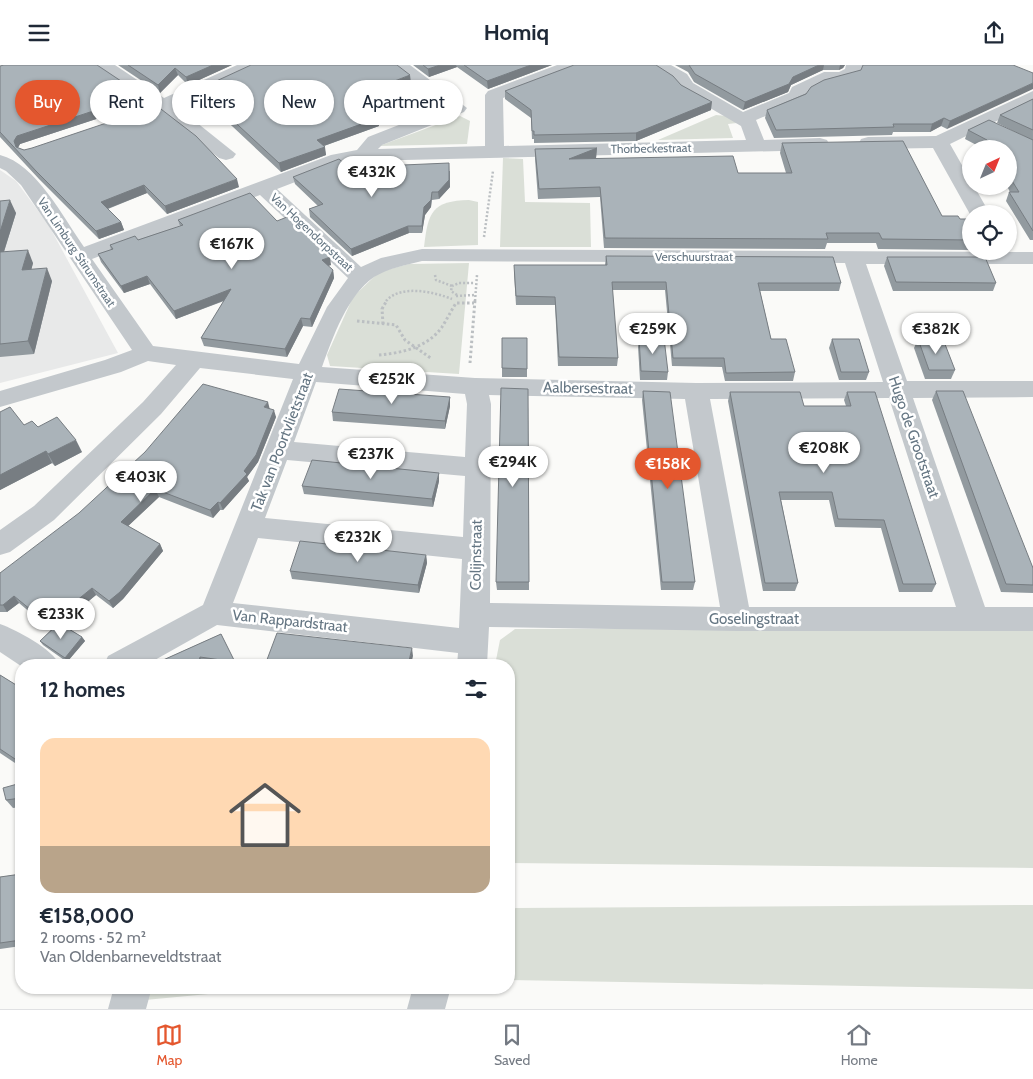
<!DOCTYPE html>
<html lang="en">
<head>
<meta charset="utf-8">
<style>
  body { margin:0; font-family:Cabin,sans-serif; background:#f2f2f3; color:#1f2937; height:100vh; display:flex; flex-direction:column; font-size:19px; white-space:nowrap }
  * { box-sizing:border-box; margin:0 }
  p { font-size:16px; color:#747a83 }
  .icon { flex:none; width:28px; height:28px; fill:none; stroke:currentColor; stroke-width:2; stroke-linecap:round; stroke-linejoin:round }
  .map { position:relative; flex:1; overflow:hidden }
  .sheet { position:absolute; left:15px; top:594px; width:500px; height:335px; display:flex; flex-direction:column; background:#fff; border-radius:20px; box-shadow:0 1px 4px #0004 }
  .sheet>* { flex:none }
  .top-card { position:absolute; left:15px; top:15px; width:500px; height:45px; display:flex; gap:10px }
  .needle { width:32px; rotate:43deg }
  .tools { position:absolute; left:962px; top:75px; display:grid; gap:10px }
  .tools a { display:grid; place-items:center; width:55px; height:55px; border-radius:50%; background:#fff; box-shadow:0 1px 4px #0004; font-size:25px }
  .price { position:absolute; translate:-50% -42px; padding:0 11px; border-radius:18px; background:#fff; color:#222; font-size:16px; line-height:32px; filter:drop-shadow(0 1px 2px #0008) }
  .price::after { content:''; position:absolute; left:50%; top:30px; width:15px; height:11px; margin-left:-8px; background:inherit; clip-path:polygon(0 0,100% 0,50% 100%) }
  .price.current { background:#e4572e; color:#fff }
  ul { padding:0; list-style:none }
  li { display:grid; align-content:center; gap:10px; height:265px; padding:0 25px }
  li+li { border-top:1px solid #e0e1e3 }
  li span { display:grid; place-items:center; height:155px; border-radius:15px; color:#555 }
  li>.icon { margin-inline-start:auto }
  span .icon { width:90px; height:90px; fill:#fffc; stroke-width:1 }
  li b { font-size:21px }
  h2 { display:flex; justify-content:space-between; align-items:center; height:60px; padding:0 25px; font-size:21px }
  .tag { padding:0 18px; border-radius:22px; background:#fff; box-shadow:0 1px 4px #0004; font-size:18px; line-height:45px }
  .tag.current { background:#e4572e; color:#fff }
  header { display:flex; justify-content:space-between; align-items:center; height:65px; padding:0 25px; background:#fff; font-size:22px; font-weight:700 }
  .dock { display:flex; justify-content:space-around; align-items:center; height:70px; border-top:1px solid #e0e1e3; background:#fff; font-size:14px; color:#747a83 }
  .dock a { display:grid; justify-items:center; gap:2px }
  .dock .current { color:#e4572e }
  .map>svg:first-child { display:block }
  .built { fill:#e8e9e9 }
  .green { fill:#dadfd7 }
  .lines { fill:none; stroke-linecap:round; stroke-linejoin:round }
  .path-far1 { stroke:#bbbfc2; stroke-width:2.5; stroke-dasharray:2 2; stroke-linecap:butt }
  .path { stroke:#bbbfc2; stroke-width:3; stroke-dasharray:2.5 2.5; stroke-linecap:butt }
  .street { fill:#c3c8cc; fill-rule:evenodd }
  .wall { fill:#929a9f }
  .shaded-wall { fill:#777d82 }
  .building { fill:#aab3b9; stroke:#777d82 }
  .labels { text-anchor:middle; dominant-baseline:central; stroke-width:5; stroke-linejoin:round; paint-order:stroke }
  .far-street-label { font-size:12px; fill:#657683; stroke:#fff }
  .street-label { font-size:15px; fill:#657683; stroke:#fff }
</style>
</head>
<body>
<header><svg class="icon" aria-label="menu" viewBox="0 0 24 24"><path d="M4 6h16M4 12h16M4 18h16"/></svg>Homiq<svg class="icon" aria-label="share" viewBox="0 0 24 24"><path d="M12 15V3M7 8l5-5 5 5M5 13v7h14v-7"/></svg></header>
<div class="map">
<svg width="1033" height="944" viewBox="0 0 1033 944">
  <rect width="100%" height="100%" fill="#fafaf8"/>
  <path class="built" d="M0,105L16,116L48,159L118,288L0,318Z"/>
  <g class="green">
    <path d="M716,50L727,51L737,58L728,59L733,73L658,75Z"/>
    <path d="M460,51L470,56L467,79L379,81Z"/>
    <path d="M503,93L523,94L525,137L590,138L591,182H500Z"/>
    <path d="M469,135L478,137V180L424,182C428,147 432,136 469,135Z"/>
    <path d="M469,198L459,309L330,301L327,290L353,232L379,207L409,199Z"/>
    <path d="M1033,562V803L509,798V600H495L500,575L515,564Z"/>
    <path d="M1033,840V924L509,915V845L516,843Z"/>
    <path d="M146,923H271L145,935Z"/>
  </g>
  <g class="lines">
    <g class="path-far1">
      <path d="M484,172L493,106"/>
      <path d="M435,210L436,215L452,221"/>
      <path d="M457,230L451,226L452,221L459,218H475"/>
      <path d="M456,231L475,230"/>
      <path d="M386,236C401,219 434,227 452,234"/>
      <path d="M475,236L477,210"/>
    </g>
    <g class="path">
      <path d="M357,256L396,260L405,275L432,294"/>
      <path d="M383,259L382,244L387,235"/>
      <path d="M379,290C402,288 428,282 442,262C447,254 451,246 456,238H474"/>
      <path d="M470,298L475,235"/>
    </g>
    <g class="street">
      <path d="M94,0H115L164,33L237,0H260L257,4L176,41L236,89L233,93L226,95L219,93L160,47L124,58L118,57L115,53L118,49L149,39L97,4Z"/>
      <path d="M390,0H410L467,43L464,47L382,80L378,84L485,81V30L488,26L557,0H582L579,4L503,33L504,81L746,75L741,61L681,26C671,11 657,11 649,0H671L687,9L693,18L743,47L789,28L792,22L824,7H839L845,4L846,0H864L858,11C840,20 816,16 803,35L756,55L764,75L820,73L827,75L829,79L827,83L820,85L363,96L342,99L277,124L361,202L381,193L422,184L1033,187V199H866L907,316H1033V332L913,333L985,542H1033V566H737L489,562L487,600H457L458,588L217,560L146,600H104L108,591L203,540L293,314L200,303L161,349L54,455L10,487L0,490V465L34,441L143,337L176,300L148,296L121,307L0,342V326L105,295L132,285L21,120L6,106L0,103V90C36,99 63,152 84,182L331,90L357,85L368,72L445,42ZM260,130L348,213L327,242L299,299L153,281L92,194ZM422,196L845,198L883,317L696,318L475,313L322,302C333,272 347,231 374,212C389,203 406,200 422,196ZM316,317L465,329L467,339L465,392L294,377ZM489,330L685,334L720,542L490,538L491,339ZM889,333L956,542H749L710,334ZM287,395L465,411L463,472L265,453ZM258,473L462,494L459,563L233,538Z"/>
      <path d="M1033,26V38L950,79L971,116V121H974L990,149H971V151L933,83L868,84L861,82L859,78L861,74L868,72L936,71Z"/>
      <path d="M0,559C17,565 52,584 60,600L21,601L0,587Z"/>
      <path d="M114,922H152L146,944H108Z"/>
      <path d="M413,922H451L445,944H407Z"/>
    </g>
  </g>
  <g class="wall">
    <path d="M118,0H232L188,20L178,10L160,28Z"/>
    <path d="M413,0H552L488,24L457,2L429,12Z"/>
    <path d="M675,0H845L843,3L839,5H823L791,20L788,27L743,45L694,17L688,7Z"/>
    <path d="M1013,0L947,64L941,61L930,67H893L892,70L774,73L765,53L767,45L861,5Z"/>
    <path d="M0,1L145,38L20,79L18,83L24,85L239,122L167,149L147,128L108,144L121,157L124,165L99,174L39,114L0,72Z"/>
    <path d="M411,18L399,22L420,37L421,46L384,59H379V61L324,81L326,90L281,107L201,32L199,24Z"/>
    <path d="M681,20L711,45L636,76L534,78V74H532L531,53L505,34V26Z"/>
    <path d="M1033,34V175H1030L1006,136L1009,127H1010L1007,121H1009V84H984L965,74L968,65L1028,73L997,58L1000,50Z"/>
    <path d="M782,78L942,151L960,154L971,160V185L878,184L876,178H827L825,184L604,183L600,132L538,134L535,94V84L597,83L596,93H594L738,108H786L780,88Z"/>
    <path d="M450,106V122L439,134L432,135L431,142L425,150L422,168H409L352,191L310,152L309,144L318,141L295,119L293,112Z"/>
    <path d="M0,136L16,148L4,187L33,198L31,205L52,216L34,289L0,292Z"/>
    <path d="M178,155L277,156L331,200L328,201L333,205L334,213L312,262L303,261L287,292L204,281L201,273L224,236L176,254L150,219L124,228L101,197L98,189L111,185L110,180L138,175L180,161Z"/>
    <path d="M606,191L841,218L839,226H760L771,274L795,307L793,316H725L722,302L672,301L665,225H612L618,293L617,301H558L555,240H516L514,208L605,200Z"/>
    <path d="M887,192L996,218L993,226H893L884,201Z"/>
    <path d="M527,273V312H502V303Z"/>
    <path d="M639,273L668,307L667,315H640L638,282Z"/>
    <path d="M832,274L869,307L866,315H839L829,283Z"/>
    <path d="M918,274L955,305L951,314H925L914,283Z"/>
    <path d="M528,324L529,525H497L496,517Z"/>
    <path d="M643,326L695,517L693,525H661L642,335Z"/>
    <path d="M936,326L1033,503V528L1001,527L932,335Z"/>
    <path d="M730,327L804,341H846L844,335L847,327L936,519L932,527H899L881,463L835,462L829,435H781L798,518L795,526H763L728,336Z"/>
    <path d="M450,332V341L445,364L333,356L332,347Z"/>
    <path d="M269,343L276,352L258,397L247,412L249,416L223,445H220L213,453L159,432L128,461L160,479L163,486L123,534L113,543L96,530L61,559L82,572L85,576L67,597L43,580L40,576L51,565L19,538L7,547H0V508Z"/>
    <path d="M0,347L24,360L38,362L82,387L55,401L52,398L0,425Z"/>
    <path d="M439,416L433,442L304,429L302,421Z"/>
    <path d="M426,490L427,498L419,528L292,514L290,506Z"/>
    <path d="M221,569L236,600H152Z"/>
    <path d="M0,610L21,623V702L0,688Z"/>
    <path d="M21,718V742L13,743L6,735Z"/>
    <path d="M21,809V881L0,884V812Z"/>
  </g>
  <g class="shaded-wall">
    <path d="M213,0H232L188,20L186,12Z"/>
    <path d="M440,0H456L457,2L429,12L428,4Z"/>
    <path d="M531,0H552L488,24L487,16Z"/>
    <path d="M819,0H824L823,5L791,20L788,27L743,45L745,37L793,12Z"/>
    <path d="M840,0H845L843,3L839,5Z"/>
    <path d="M175,3L178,10L160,28L158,20Z"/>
    <path d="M410,10L411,18L392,25V17Z"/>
    <path d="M1033,18V24L947,64L950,56Z"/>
    <path d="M142,30L145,38L20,79L17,84L19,90L14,76L17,71Z"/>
    <path d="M420,37L421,46L384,59V51Z"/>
    <path d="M712,37L711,45L636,76V68Z"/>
    <path d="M378,51L379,61L318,83L317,75Z"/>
    <path d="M944,53L941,61L930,67L932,59Z"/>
    <path d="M325,82L326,90L281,107L279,98Z"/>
    <path d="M597,83L596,93L569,104V94Z"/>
    <path d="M449,98L450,122L439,134L438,127Z"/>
    <path d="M237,114L239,122L167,149L165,141Z"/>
    <path d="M144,120L147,128L104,145L101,137Z"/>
    <path d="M432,127L431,142L425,150L422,168V161L424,142Z"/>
    <path d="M10,135L16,148L0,199V167Z"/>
    <path d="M121,157L124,165L99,174L96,166Z"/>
    <path d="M408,161L409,168L352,191L351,184Z"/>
    <path d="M28,185L33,198L28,218L22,205Z"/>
    <path d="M330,192L331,200L324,202L322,195Z"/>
    <path d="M47,203L52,216L34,289L28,276Z"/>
    <path d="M333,205L334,213L312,262L310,254Z"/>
    <path d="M147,211L150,219L124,228L121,221Z"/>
    <path d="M231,224L233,232L176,254L174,246Z"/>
    <path d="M301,253L303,261L287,292L285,284Z"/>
    <path d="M450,332V341L445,364V356Z"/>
    <path d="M268,337L270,345L264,342Z"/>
    <path d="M274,345L276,352L258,397L247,412L249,416L223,445L220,438L244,406Z"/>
    <path d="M76,375L82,387L55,401L48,389Z"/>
    <path d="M46,386L52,398L0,425V410Z"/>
    <path d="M439,408V416L433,442L432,434Z"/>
    <path d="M155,424L159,432L125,464L121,457Z"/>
    <path d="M218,437L220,445L213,453L210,445Z"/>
    <path d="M160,479L163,486L123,534L113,543L109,536Z"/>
    <path d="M426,490L427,498L419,528L418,520Z"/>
    <path d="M92,523L96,530L52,566L48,559Z"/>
    <path d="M14,531L19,538L7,547L3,540Z"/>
    <path d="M82,572L85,576L67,597L65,593Z"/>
    <path d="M412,583L413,591L411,600H408Z"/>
    <path d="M200,592L203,600H198Z"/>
  </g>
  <g class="building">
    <path d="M4,0H97L142,30L17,71L14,76L16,82L24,85L32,83L157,41L196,71L237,114L165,141L144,120L101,137L121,157L96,166L36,106L0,67V1Z"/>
    <path d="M128,0H213L186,12L175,3L158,20Z"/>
    <path d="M251,0H397L410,10L392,17L420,37L384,51H378V53L317,75L325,82L279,98L199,24Z"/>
    <path d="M423,0H440L428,4Z"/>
    <path d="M464,0H531L487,16Z"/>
    <path d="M574,0H656L673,11L681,20L712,37L636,68L534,70V66H532L531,45L505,26Z"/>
    <path d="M689,0H819L793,12L789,19L745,37L695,9Z"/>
    <path d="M863,0H1013L1033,8V18L950,56L944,53L932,59H893L894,62L776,65L767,45L806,29L811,22L824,15L861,5Z"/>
    <path d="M1033,34V65L1000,50Z"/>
    <path d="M989,55L1033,75V166L1009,127H1019L1009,111V84H992L987,75L968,65Z"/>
    <path d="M903,76L942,151H958L960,154H968L971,160V175L882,174L879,168H826L828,174L605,173L600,122L539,124L535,84L597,83L569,94L733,91L738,108H792L782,78Z"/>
    <path d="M339,94L357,110L380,101L449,98V115L438,127H432L431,135L424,142L422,161H408L351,184L309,144L323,139L293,112Z"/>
    <path d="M250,128L277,156L287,152L330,192L322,195L333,205L310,254L301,253L285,284L201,273L231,224L174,246L147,211L121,221L98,189L113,184L110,180L135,171L138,175L183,160L178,155Z"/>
    <path d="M10,135L0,167V136Z"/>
    <path d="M28,185L22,205L47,203L28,276L0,279V187Z"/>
    <path d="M606,191L833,192L841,218H758L771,274H786L795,307L726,308L724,293H673L666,217H612L618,293L559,292L555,232L516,231L514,200H607Z"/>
    <path d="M887,192H985L996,218L896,217Z"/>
    <path d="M502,273H527V304L502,303Z"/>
    <path d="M639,273H664L668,307L641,306Z"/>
    <path d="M832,274H859L869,307H841Z"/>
    <path d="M918,274H943L955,305H929Z"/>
    <path d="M203,319L268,337L264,342L274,345L256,390L244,406L247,409L220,438L218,437L210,445L155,424L121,457L160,479L120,527L109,536L92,523L48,559L14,531L3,540H0V508L79,448L145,387Z"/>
    <path d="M501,323L528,324L529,517H496Z"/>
    <path d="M339,324L450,332L445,356L332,347Z"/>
    <path d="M643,326L670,327L695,517H662Z"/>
    <path d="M936,326H963L1033,503V520L1006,519Z"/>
    <path d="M730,327H800L804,341H851L847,327H875L936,519H903L884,455L838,454L832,427H779L798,518H765Z"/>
    <path d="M10,342L24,360L32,356L38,362L57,352L76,375L48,389L46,386L0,410V347Z"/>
    <path d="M312,395L439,408L432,434L302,421Z"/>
    <path d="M300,476L426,490L418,520L290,506Z"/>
    <path d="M59,558L82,572L65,593L40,576Z"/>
    <path d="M277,568L412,583L408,600H265Z"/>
    <path d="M221,569L235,597L200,592L198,600H152Z"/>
    <path d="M0,610L21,623V698L0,684Z"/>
    <path d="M21,718V733L6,735L3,723Z"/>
    <path d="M21,809V875L0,878V812Z"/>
  </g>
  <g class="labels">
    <g class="far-street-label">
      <text transform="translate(651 83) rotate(-1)">Thorbeckestraat</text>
      <text transform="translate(312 167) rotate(43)">Van Hogendorpstraat</text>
      <text transform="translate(77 187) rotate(56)">Van Limburg Stirumstraat</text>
      <text x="694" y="191">Verschuurstraat</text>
    </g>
    <g class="street-label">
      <text transform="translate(588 323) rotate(1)">Aalbersestraat</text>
      <text transform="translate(914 372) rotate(71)">Hugo de Grootstraat</text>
      <text transform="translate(282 377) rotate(-69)">Tak van Poortvlietstraat</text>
      <text transform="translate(476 490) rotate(-89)">Colijnstraat</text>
      <text x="754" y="554">Goselingstraat</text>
      <text transform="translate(290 556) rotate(6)">Van Rappardstraat</text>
    </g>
  </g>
</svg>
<div class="tools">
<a><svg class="needle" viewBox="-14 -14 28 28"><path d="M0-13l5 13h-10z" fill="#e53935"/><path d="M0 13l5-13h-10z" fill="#747a83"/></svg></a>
<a><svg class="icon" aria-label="locate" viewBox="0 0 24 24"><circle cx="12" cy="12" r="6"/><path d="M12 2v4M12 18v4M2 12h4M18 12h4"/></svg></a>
</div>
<b class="price" style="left:372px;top:133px">€432K</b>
<b class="price" style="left:232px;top:205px">€167K</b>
<b class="price" style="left:653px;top:290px">€259K</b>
<b class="price" style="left:936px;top:290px">€382K</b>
<b class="price" style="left:392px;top:340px">€252K</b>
<b class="price" style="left:824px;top:409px">€208K</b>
<b class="price" style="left:371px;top:415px">€237K</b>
<b class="price" style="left:513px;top:423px">€294K</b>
<b class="price current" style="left:668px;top:425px">€158K</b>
<b class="price" style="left:141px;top:438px">€403K</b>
<b class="price" style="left:358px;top:498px">€232K</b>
<b class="price" style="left:61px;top:575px">€233K</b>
<div class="top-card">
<a class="tag current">Buy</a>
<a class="tag">Rent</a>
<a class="tag">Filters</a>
<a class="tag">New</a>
<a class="tag">Apartment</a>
</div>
<section class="sheet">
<h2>12 homes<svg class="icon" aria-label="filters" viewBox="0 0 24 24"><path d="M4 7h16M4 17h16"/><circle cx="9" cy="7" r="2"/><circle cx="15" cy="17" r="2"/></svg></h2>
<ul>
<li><span style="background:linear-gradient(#ffd9b3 70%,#b9a48a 0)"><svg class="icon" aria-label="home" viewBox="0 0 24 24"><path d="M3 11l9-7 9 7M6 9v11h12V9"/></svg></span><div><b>€158,000</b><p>2 rooms · 52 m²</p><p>Van Oldenbarneveldtstraat</p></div></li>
</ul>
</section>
</div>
<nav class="dock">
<a class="current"><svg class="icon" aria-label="map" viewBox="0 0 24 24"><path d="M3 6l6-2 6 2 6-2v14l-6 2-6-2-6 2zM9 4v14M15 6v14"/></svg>Map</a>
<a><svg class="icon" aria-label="saved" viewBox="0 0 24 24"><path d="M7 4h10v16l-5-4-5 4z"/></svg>Saved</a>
<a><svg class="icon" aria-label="home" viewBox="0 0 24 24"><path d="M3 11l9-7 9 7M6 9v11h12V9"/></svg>Home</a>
</nav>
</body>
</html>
